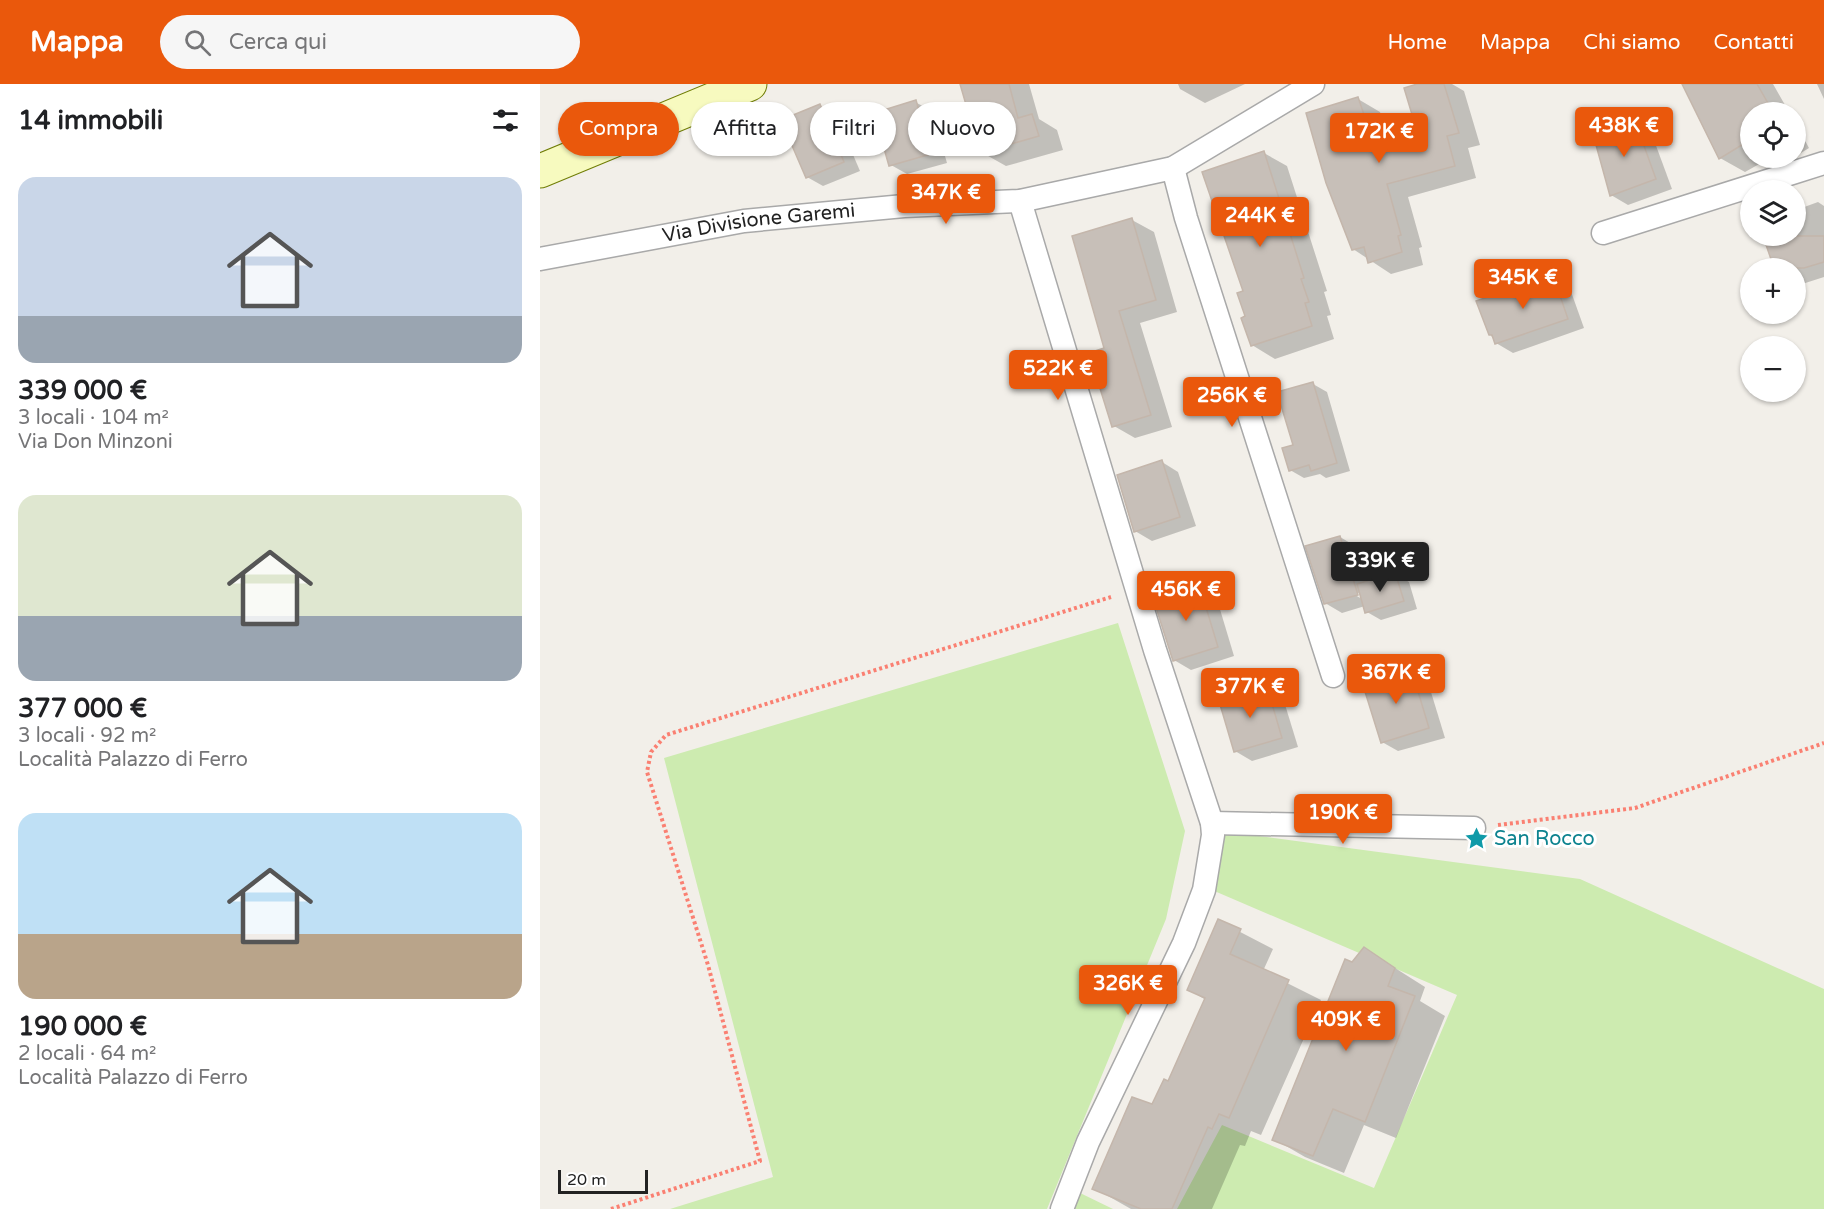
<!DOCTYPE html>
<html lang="it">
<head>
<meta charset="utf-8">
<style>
  body { margin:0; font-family:"Varela Round",sans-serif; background:#f6f6f6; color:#202124; height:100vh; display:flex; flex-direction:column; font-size:22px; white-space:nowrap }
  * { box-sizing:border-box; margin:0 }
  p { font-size:20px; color:#757577 }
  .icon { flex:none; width:33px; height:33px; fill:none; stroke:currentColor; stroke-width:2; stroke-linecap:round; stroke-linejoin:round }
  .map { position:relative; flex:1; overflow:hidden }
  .panel { display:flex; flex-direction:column; background:#fff; width:540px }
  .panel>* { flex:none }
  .banner { position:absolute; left:18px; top:18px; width:570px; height:54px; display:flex; gap:12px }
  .controls { position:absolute; left:1200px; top:18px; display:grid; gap:12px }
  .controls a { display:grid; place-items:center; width:66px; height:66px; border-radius:50%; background:#fff; box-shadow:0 2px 4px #0004; font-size:30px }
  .scale { position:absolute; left:18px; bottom:15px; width:90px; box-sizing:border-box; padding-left:6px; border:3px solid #222; border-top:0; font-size:16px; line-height:21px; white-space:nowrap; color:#222; -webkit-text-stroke:4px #fff; paint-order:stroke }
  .price { position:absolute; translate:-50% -51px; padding:0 14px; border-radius:6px; background:#ea580c; color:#fff; font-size:20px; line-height:39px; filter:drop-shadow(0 2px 3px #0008) }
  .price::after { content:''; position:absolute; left:50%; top:36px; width:18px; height:14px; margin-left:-9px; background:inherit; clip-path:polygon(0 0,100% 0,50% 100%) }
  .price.active { background:#222; color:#fff }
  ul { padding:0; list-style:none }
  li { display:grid; align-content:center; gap:12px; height:318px; padding:0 18px }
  li span { display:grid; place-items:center; height:186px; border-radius:18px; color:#555 }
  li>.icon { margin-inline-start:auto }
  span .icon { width:108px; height:108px; fill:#fffc; stroke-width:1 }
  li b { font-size:26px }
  h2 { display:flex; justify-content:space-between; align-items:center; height:72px; padding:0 18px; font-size:26px }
  .tag { padding:0 21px; border-radius:27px; background:#fff; box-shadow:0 2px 4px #0004; font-size:21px; line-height:54px }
  .tag.active { background:#ea580c; color:#fff }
  header { display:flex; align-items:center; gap:36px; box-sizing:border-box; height:84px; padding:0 30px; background:#ea580c; color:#fff }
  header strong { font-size:28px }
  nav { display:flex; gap:33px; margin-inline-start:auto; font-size:21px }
  .search { width:420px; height:54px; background:#f6f6f6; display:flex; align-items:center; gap:15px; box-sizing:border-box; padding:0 21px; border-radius:33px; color:#757577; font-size:22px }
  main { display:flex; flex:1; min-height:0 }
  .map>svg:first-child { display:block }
  .grass { fill:#cdebb0 }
  .shadow { fill:#0003; fill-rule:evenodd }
  .building { fill:#c7bfb8; stroke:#c4b6ab; stroke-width:1.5 }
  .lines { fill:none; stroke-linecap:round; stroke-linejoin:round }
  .street-casing { stroke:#a9a9a9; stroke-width:25 }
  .secondary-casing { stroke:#707d05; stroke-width:35 }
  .path { stroke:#fa8072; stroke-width:4; stroke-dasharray:3 3; stroke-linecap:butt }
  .street { stroke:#fff; stroke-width:22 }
  .secondary { stroke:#f7fabf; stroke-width:33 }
  .labels { text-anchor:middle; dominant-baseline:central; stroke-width:6; stroke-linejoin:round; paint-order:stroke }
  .street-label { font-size:20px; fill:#222; stroke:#fff }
  .culture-label { font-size:20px; fill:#0d838f; stroke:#fff; text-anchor:start }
</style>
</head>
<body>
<header>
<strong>Mappa</strong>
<div class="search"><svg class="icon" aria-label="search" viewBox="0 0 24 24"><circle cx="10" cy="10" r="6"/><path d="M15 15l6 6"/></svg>Cerca qui</div>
<nav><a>Home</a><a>Mappa</a><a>Chi siamo</a><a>Contatti</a></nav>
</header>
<main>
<section class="panel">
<h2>14 immobili<svg class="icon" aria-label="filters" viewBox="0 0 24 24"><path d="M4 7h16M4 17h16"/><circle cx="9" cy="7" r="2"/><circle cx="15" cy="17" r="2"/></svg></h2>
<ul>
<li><span style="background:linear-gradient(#c9d6e8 75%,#9aa5b1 0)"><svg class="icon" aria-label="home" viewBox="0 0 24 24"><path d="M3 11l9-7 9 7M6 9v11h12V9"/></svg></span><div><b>339 000 €</b><p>3 locali · 104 m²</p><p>Via Don Minzoni</p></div></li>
<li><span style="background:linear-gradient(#dfe7d0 65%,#9aa5b1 0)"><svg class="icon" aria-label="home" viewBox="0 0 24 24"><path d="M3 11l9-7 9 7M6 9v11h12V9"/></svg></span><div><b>377 000 €</b><p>3 locali · 92 m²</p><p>Località Palazzo di Ferro</p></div></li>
<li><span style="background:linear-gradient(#bfe0f5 65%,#b9a48a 0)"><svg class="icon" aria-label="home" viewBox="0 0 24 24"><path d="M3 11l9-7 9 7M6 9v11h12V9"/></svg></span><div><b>190 000 €</b><p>2 locali · 64 m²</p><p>Località Palazzo di Ferro</p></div></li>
</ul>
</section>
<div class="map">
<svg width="1284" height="1125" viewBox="0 0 1284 1125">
  <rect width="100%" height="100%" fill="#f2efe9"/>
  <g class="grass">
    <path d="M578,539L645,747L626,835L507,1125H130L233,1093L124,674Z"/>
    <path d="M682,747L1040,795L1284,905V1125H637L682,1041L834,1104L917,911L672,806Z"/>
    <path d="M538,1108L573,1125H531Z"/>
  </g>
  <g class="shadow">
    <path d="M422,0H489L499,35L517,46L523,66L466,82L441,68Z"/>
    <path d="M638,0H705L665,19L640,5Z"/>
    <path d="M882,0H912L924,7L940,61L928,64L936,94L868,113L882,163L879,164L883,181L851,190L813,165L818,15L840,28L853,64L882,58Z"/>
    <path d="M1159,0H1233L1249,28H1210V74H1253L1241,80L1230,74L1205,88L1180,74Z"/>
    <path d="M1277,0H1284V15Z"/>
    <path d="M375,18L392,27L407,79L367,90L351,81Z"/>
    <path d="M280,22L296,31L320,87L283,102L267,93Z"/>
    <path d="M1095,39L1111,48L1132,105L1088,121L1071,111Z"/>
    <path d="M1256,40L1269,64L1256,72Z"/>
    <path d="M724,69L747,82L787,207L784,208L791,231L787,232L794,255L735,275L712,261L705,208Z"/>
    <path d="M1278,118L1284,122V193L1256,202V184H1236L1225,152H1256V126Z"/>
    <path d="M592,136L614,148L637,228L600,239L632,343L595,354L574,342L566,265Z"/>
    <path d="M1012,192L1029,202L1044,244L973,269L956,259L950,250Z"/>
    <path d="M773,300L787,308L810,387L786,394L780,390L764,394L750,386Z"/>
    <path d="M622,378L638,388L656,442L612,457L595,447Z"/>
    <path d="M800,453L817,463L827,498L855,490L869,498L877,525L841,536L827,528L825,522L802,529L785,519ZM812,505L822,511V515L810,508Z"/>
    <path d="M659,502L676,512L694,572L651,586L634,576Z"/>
    <path d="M870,585L887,595L905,654L858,667L842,658Z"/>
    <path d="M726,604L743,614L758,663L712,677L695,667Z"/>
    <path d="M679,837L733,865L723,887L781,916L721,1051L711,1047L705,1062L700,1061L672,1125H591L554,1104L629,999L666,916L649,906Z"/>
    <path d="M825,865L885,903L880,917L905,932L856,1054L824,1041L804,1089L765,1073L734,1055L812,880Z"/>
  </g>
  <g class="building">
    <path d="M420,0H469L478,34L492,30L499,52L440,69Z"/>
    <path d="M877,0H904L919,49L907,52L915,82L847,100L861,151L858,152L862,168L828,179L824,163L812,166L786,99L766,29L818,13L836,66L880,57L864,4Z"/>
    <path d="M1142,0H1217L1233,28H1210V56L1179,75Z"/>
    <path d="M376,16L391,70L349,82L334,29Z"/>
    <path d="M280,20L304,78L266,94L241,36Z"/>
    <path d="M1095,37L1116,95L1070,112L1053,50Z"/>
    <path d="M724,67L764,194L761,195L769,218L765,219L772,242L711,262L701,234L705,232L697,209L703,207L662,88Z"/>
    <path d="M592,134L616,216L579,227L611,331L572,343L549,269L564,264L532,152Z"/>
    <path d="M1223,152H1284V178L1264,184H1234Z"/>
    <path d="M1013,191L1028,235L955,260L952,251H949L936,217Z"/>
    <path d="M773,298L797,379L771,387L769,381L749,387L742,364L753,361L737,308Z"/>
    <path d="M622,376L640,433L594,448L577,391Z"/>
    <path d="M800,452L818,511L784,520L765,462Z"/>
    <path d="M855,488L864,517L825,529L817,500Z"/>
    <path d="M659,500L678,563L633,577L613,514Z"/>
    <path d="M871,584L889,644L841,659L822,598Z"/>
    <path d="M727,603L742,654L694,668L679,617Z"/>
    <path d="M678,835L701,845L690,870L749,896L689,1034L679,1030L672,1045L668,1043L632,1125H601L552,1105L592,1013L612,1020L624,995L628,997L665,914L647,906Z"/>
    <path d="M824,863L855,884L848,902L875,912L825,1038L793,1025L773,1072L732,1056L805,875L812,878Z"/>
  </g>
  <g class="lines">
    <defs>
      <g id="street">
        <path d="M633,84L646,134L793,592"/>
        <path d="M480,117L615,566L672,739L673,751L664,806L644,859L548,1058L522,1125"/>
        <path d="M1063,149L1284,79"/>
        <path id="s1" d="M0,175L204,137L364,122L480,117L633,84L773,0"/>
        <path d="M672,739L934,744"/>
      </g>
      <path id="secondary" d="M0,87L210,0"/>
    </defs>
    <use href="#street" class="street-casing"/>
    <use href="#secondary" class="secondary-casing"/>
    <g class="path">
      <path d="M958,741L1095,724L1284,659"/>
      <path d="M71,1125L220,1077L168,881L107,688L111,668L126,651L571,513"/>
    </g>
    <use href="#street" class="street"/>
    <use href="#secondary" class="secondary"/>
  </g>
  <defs>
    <symbol id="sight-bare" viewBox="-9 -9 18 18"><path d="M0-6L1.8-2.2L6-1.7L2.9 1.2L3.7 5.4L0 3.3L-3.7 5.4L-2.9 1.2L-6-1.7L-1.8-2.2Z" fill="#0f9aa8" stroke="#fff" stroke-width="2.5" paint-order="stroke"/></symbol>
  </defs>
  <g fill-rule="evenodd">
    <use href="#sight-bare" x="920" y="738" width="33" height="33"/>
  </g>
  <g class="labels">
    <g class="street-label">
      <text stroke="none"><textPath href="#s1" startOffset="222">Via Divisione Garemi</textPath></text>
    </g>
    <g class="culture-label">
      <text x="954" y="755">San Rocco</text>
    </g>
  </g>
</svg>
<div class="controls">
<a><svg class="icon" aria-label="locate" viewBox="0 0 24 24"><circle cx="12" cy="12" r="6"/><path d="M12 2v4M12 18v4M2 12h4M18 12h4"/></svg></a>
<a><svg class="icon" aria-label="layers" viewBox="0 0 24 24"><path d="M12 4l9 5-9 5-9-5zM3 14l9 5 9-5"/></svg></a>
<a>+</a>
<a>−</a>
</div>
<div class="scale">20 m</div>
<b class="price" style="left:1084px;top:74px">438K €</b>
<b class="price" style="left:839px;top:80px">172K €</b>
<b class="price" style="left:406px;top:141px">347K €</b>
<b class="price" style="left:720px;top:164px">244K €</b>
<b class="price" style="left:983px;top:226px">345K €</b>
<b class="price" style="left:518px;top:317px">522K €</b>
<b class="price" style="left:692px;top:344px">256K €</b>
<b class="price active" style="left:840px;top:509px">339K €</b>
<b class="price" style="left:646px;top:538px">456K €</b>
<b class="price" style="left:856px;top:621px">367K €</b>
<b class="price" style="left:710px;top:635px">377K €</b>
<b class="price" style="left:803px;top:761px">190K €</b>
<b class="price" style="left:588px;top:932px">326K €</b>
<b class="price" style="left:806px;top:968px">409K €</b>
<div class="banner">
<a class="tag active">Compra</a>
<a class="tag">Affitta</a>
<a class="tag">Filtri</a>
<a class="tag">Nuovo</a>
</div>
</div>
</main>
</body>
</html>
